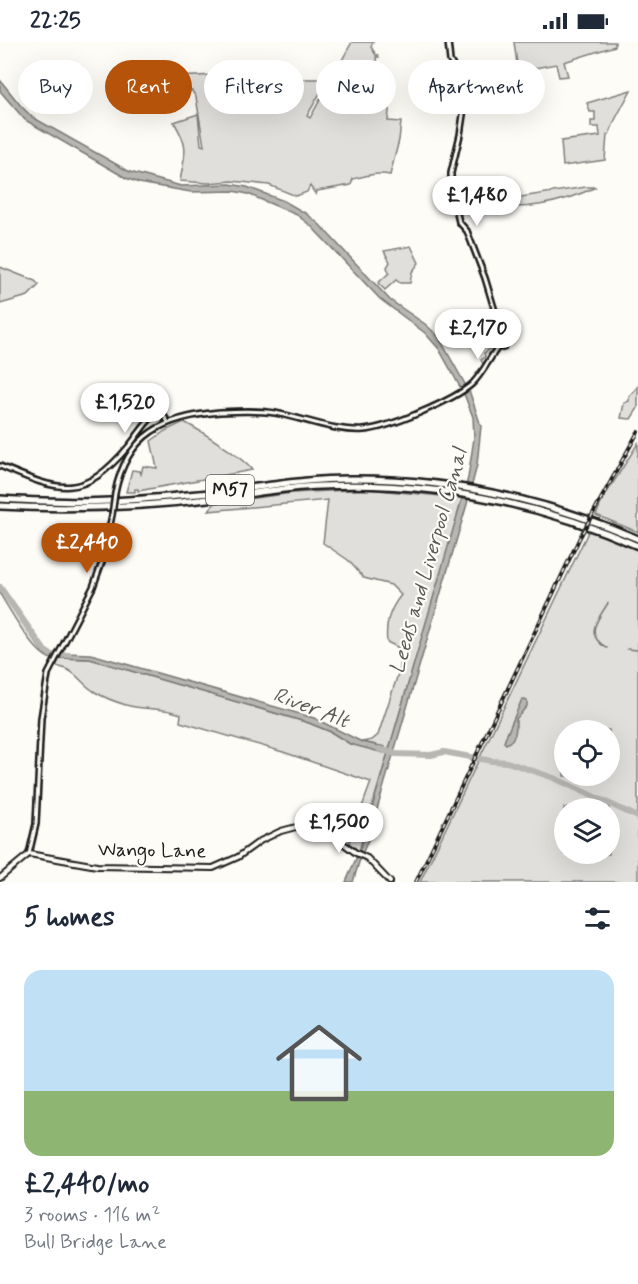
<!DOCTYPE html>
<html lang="en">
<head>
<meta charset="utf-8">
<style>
  body { margin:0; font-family:Mynerve,sans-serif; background:#f2f2f3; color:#1f2937; height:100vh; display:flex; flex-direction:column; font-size:22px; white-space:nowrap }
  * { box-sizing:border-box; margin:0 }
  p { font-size:20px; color:#747a83 }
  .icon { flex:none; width:33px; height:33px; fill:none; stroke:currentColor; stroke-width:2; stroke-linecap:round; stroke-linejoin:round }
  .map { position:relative; height:840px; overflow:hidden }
  .drawer { display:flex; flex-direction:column; background:#fff; flex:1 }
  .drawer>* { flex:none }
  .guide { position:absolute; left:18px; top:18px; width:603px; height:54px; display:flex; gap:12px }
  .buttons { position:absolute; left:554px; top:678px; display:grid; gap:12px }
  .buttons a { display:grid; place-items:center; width:66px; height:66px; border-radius:50%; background:#fff; box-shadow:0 6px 24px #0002; font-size:30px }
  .price { position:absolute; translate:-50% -51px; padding:0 14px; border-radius:21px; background:#fff; color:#222; font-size:20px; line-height:39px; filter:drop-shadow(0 2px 3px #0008) }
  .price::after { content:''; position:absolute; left:50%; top:36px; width:18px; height:14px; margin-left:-9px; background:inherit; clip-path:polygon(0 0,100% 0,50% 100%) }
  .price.active { background:#b45309; color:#fff }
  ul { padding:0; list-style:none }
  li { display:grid; align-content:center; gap:12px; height:318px; padding:0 24px }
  li span { display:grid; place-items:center; height:186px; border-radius:18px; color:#555 }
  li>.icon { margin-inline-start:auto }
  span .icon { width:108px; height:108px; fill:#fffc; stroke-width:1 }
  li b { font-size:26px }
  h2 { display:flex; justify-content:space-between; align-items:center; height:72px; padding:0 24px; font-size:26px }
  .pill { padding:0 21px; border-radius:27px; background:#fff; box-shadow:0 6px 24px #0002; font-size:21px; line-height:54px }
  .pill.active { background:#b45309; color:#fff }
  .status { display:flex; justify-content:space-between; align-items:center; height:42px; padding:0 30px; background:#fff; direction:ltr }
  .status svg { height:16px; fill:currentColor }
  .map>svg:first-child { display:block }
  .green { fill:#e0dfdb; stroke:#7e7e7c; stroke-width:1.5; fill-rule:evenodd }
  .water { fill:#b7b6b2; stroke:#797876; stroke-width:1.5 }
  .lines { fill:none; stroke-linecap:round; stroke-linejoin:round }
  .stream { stroke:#797876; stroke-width:1.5 }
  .river { stroke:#b7b6b2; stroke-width:6 }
  .tertiary-casing { stroke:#1c1c1c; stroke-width:8 }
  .secondary-casing { stroke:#1c1c1c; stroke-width:8 }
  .motorway-casing { stroke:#1c1c1c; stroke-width:10 }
  .tertiary { stroke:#fdfcf7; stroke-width:3 }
  .secondary { stroke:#fdfcf7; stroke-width:4 }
  .motorway { stroke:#fdfcf7; stroke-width:5 }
  .rail-casing { stroke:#1c1c1c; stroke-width:4 }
  .rail { stroke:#fdfcf7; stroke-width:1.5; stroke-dasharray:4.5; stroke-linecap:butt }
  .tertiary-bridge-casing { stroke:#1c1c1c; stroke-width:8; stroke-linecap:butt }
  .tertiary-bridge { stroke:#fdfcf7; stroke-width:3 }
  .labels { text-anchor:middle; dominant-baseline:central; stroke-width:4.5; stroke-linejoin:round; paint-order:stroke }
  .shield { fill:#fdfcf7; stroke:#605f5e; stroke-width:1.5 }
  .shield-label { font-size:18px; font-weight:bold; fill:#1c1c1c }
  .street-label { font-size:20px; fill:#1c1c1c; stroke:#fdfcf7 }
  .water-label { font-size:21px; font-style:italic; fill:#5a5a58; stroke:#fdfcf7 }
</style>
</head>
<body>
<div class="status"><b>22:25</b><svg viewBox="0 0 49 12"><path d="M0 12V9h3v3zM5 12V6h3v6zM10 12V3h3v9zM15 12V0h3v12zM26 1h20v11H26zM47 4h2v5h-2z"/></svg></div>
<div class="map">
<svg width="638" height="840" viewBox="0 0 638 840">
  <rect width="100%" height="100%" fill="#fdfcf7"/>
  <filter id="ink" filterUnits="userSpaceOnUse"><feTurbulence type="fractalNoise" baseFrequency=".0167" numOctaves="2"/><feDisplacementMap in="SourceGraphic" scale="12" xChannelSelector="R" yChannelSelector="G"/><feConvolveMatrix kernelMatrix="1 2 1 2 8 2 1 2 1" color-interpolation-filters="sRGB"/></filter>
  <g filter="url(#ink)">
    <g class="green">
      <path d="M352,0H373L371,5L376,13H378L379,15H376L379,39L390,60L388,79L401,80L399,98L390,133C376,130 366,134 353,137L351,143L317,149L316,153L310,144L307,150L296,154L269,143L232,139L208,141L180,139C185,110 190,107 174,80L198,72L201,103L204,104L196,55L192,49L187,48L186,46H177L175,35L217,33L274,37H328L307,74L310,76Z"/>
      <path d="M514,0H615V4L564,20L568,34L559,35L556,22L518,29Z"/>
      <path d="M631,48L615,78L609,93H607L605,118L563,124L561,99L600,94L599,85H591V79H595V70H590L587,61Z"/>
      <path d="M586,145H596C562,161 520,171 482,161Z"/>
      <path d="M411,204L419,221L412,230L410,241H400L396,238L385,248L378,241L389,231L387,225L390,220L384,209Z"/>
      <path d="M0,225L35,239L39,243L28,254L0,262Z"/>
      <path d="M497,275L501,298L497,300L498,304L485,326L481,318L485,315L484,311L490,307L493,287L489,284L491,277Z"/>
      <path d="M638,344V366L631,377L621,376L624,361L629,359V355Z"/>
      <path d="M184,380C201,389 241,414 252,428L138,449V447H135V450H126L132,428L140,429L141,432L143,424L157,426L151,399L165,389Z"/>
      <path d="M638,401V490L596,473L603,457Z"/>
      <path d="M366,447L463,456L359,809L349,801L371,740L283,710L180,680L181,672C161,664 145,669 126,663C116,660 103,655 95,650C78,640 79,629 56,624L60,616L90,617L309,681L331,690L350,702L385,705L362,700L372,698L378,693L400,626L401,607L387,600C385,582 389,568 401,553L391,543L364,536L348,518L323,501L328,458L208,469L215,461L293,451Z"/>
      <path d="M589,488L638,508V840H420ZM564,688H609V734H564ZM564,766H609V812H564Z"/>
      <path d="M0,548L44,612L53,614L52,617C34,613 10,568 0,552Z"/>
    </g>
    <g class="water">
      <path d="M0,38L21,64L32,75L130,130L181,144L230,142L247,145L284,159L307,172L319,182L390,258L425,282L438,294L470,351L481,384L477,423L467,462L368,798L360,817L353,840H346L360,807L468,436L474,396L473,375L464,352L439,307L425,291L380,257L311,184L297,173L248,152L233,149L191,150L139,141L126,136L25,78L0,49Z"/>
      <path d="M63,611L91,612L314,676L362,700L385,705L384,711L350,702L331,690L309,681L90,617L60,616Z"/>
      <path d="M522,657L527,659V664L516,677C516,687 517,697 506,702L504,700C509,686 516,672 522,657Z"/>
    </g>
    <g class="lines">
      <g class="stream">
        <path d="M607,606C583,592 598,578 608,561"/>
        <path d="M627,607L638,608"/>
      </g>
      <g class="river">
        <path d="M0,545L45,609L52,613H69"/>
        <path d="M379,707L396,712L431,713L444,710L492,719L507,720L554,736L638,775"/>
      </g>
      <defs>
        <g id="tertiary">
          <path d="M448,0L450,19L463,40L466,53L460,93L451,131V145L459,180L467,189L485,236L500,286L501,298L505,300L503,306L498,305"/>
          <path d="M0,424C61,450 82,459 129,404C138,393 145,381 155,372L162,371L168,380"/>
          <path d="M115,451C127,391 165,375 220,370C239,369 257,368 275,371C304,376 334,390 364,388C389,386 454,358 472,342C483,331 489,317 498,305L497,300L501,298"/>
          <path d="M29,812L36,782L41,676L48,632L93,545L102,520L112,473"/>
        </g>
        <path id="secondary" d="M0,836L29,812L97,824L213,826L238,815L260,799L281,789L296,785H317L324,787L356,811L367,816L390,840"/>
        <g id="motorway">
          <path d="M0,457C36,459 73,461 109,459C143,458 176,454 209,451C258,446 306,436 355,437C454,437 547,458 638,497"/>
          <path d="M0,464C73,468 144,465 217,456C251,452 286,445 320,444C430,439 537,460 638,504"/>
        </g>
      </defs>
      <use href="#tertiary" class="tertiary-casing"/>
      <use href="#secondary" class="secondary-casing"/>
      <use href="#motorway" class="motorway-casing"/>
      <use href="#tertiary" class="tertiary"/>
      <use href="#secondary" class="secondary"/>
      <use href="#motorway" class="motorway"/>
      <defs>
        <path id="rail" d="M416,840L580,495L638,390"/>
      </defs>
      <use href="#rail" class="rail-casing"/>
      <use href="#rail" class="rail"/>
      <defs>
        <path id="tertiary-bridge" d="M112,473L115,451"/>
      </defs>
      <use href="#tertiary-bridge" class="tertiary-bridge-casing"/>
      <use href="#tertiary-bridge" class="tertiary-bridge"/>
    </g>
  </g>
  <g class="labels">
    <rect class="shield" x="206" y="433" width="48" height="30" rx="4.5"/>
    <g class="shield-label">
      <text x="230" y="448">M57</text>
    </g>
    <g class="street-label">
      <text transform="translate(152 809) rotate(1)">Wango Lane</text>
    </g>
    <g class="water-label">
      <text transform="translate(429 519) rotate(-74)">Leeds and Liverpool Canal</text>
      <text transform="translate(311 666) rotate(21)">River Alt</text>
    </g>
  </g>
</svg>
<div class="buttons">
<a><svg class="icon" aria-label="locate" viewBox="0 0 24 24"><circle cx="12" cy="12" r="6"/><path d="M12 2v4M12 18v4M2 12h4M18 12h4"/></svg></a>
<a><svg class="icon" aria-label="layers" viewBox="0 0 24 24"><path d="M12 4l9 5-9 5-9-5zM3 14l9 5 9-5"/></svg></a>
</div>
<b class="price" style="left:477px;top:185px">£1,480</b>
<b class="price" style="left:478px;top:318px">£2,170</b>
<b class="price" style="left:125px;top:392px">£1,520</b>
<b class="price active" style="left:87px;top:532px">£2,440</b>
<b class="price" style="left:339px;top:812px">£1,500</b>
<div class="guide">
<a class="pill">Buy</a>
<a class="pill active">Rent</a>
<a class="pill">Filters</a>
<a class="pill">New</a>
<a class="pill">Apartment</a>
</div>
</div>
<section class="drawer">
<h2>5 homes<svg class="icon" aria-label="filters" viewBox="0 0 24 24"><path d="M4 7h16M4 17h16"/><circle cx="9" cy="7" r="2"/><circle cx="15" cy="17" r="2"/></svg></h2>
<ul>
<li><span style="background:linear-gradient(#bfe0f5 65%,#8fb573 0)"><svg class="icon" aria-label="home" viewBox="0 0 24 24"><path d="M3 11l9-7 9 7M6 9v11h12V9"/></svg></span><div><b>£2,440/mo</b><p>3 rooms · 116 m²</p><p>Bull Bridge Lane</p></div></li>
</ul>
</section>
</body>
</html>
